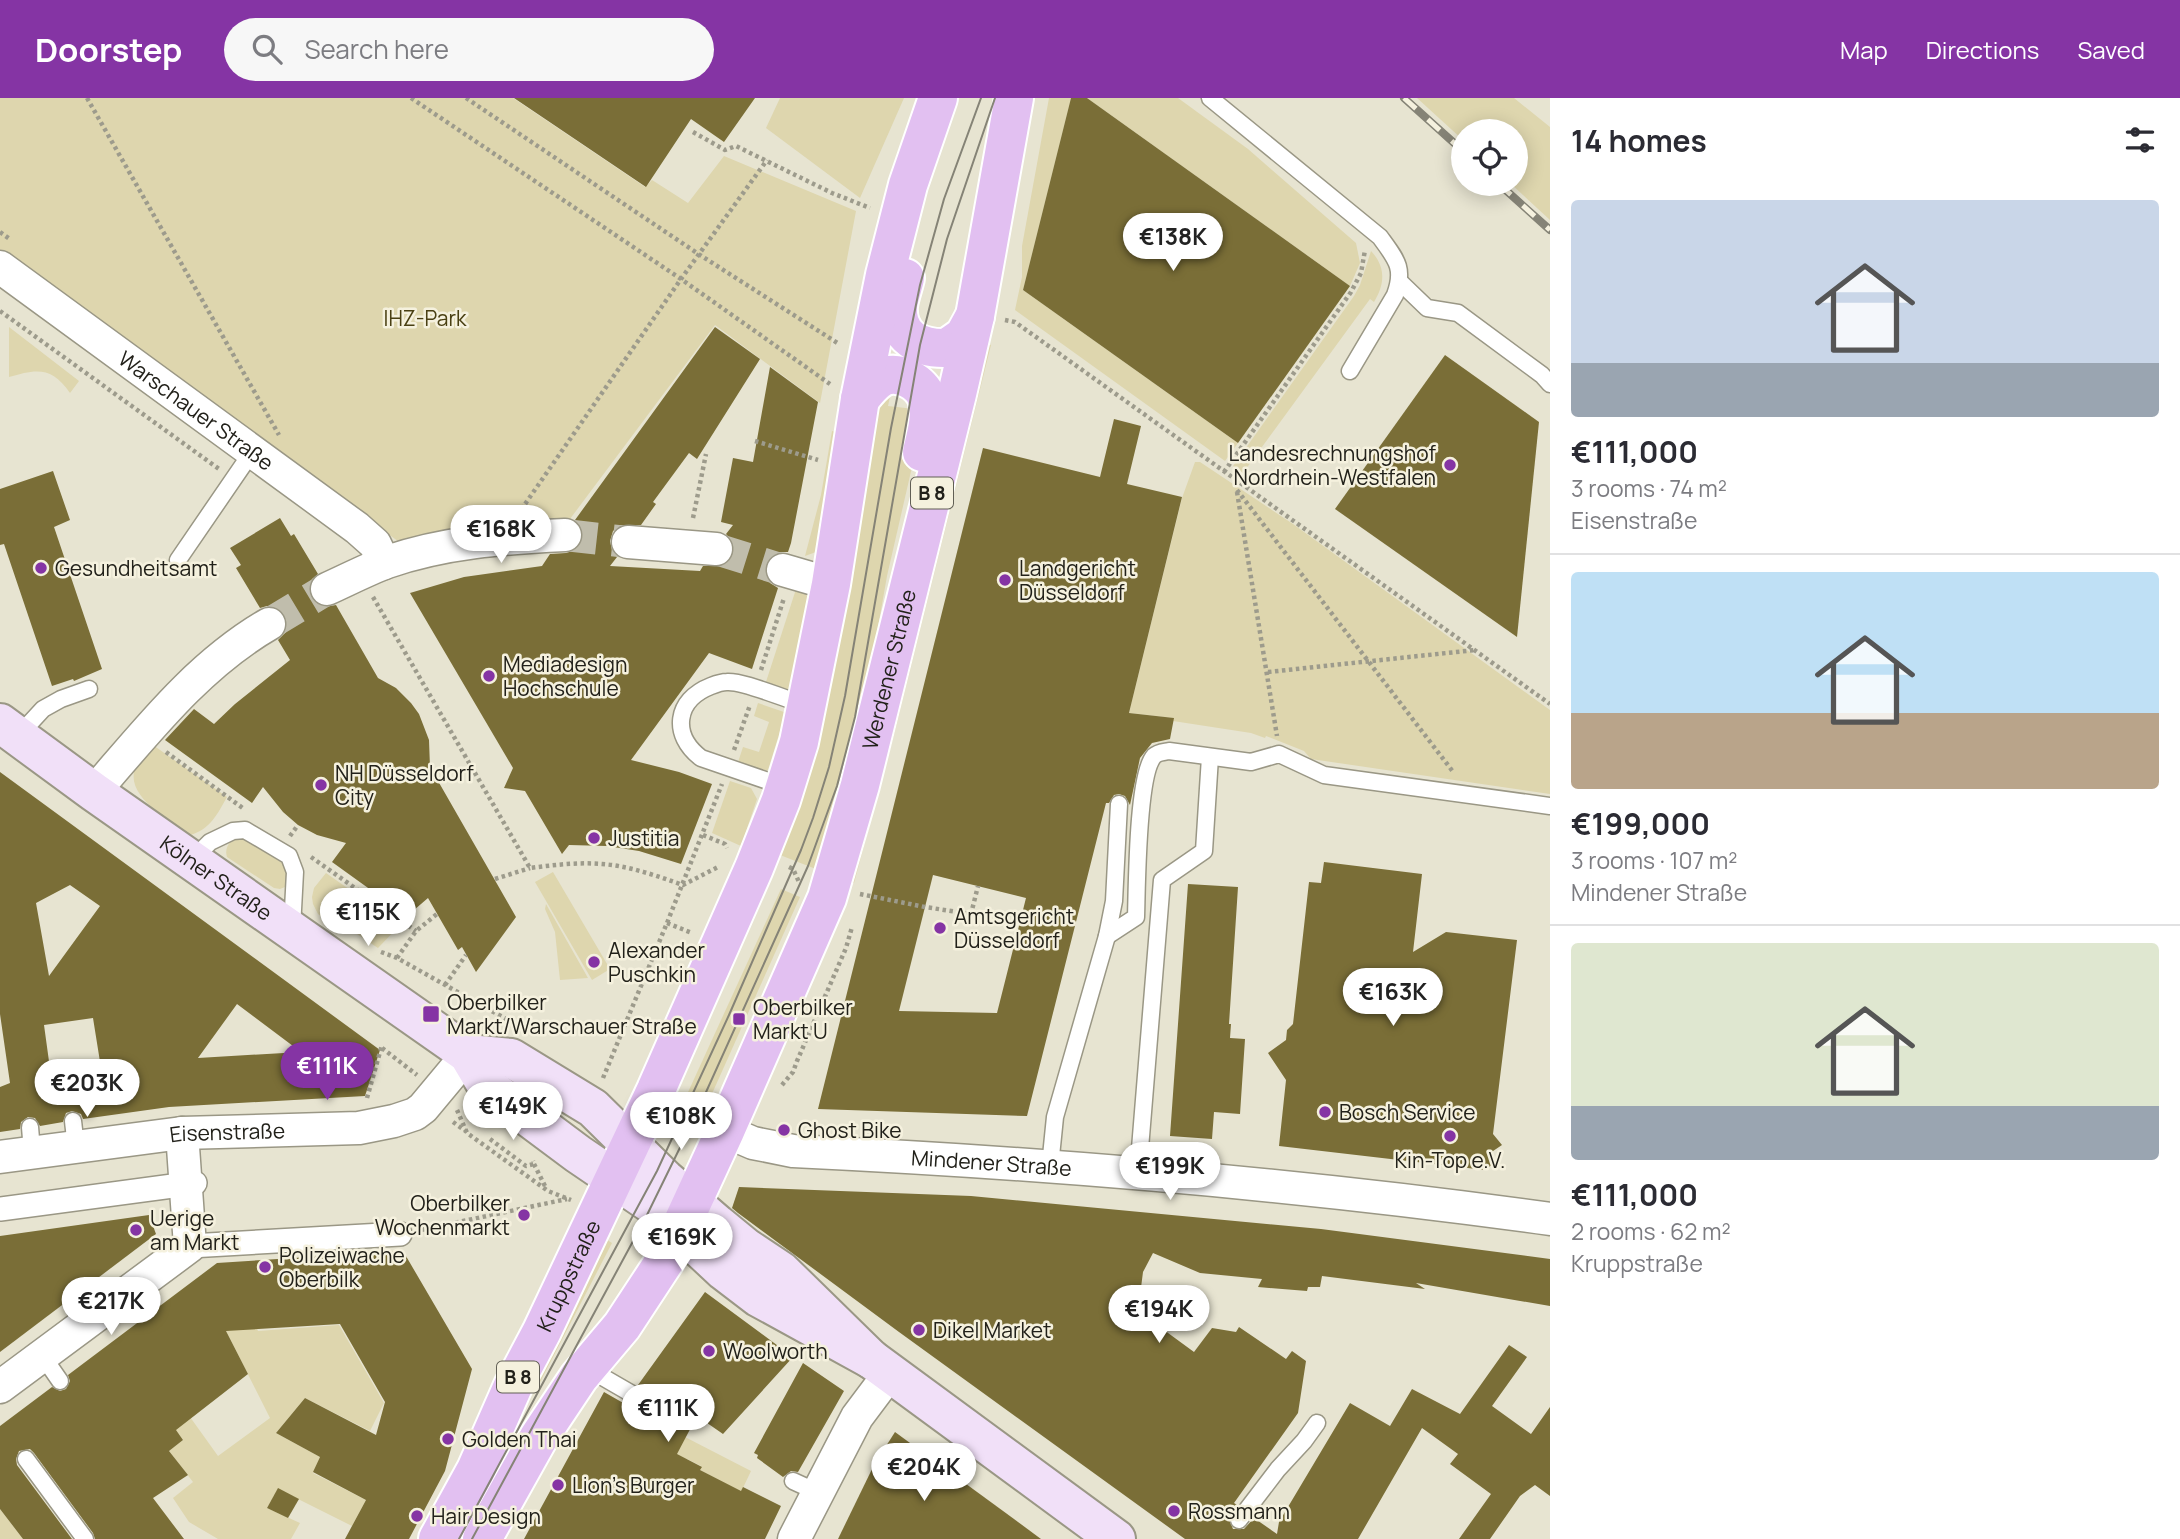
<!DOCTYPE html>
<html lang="en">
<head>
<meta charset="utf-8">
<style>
  body { margin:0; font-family:Manrope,sans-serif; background:#f7f7f7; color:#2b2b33; height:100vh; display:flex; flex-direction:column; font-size:26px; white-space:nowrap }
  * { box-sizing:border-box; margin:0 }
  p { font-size:23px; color:#7c7c81 }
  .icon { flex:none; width:38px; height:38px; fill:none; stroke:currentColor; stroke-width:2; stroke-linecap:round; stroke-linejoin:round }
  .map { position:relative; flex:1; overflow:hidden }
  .details { display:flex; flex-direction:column; background:#fff; width:630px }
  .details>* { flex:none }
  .fabs { position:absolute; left:1451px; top:21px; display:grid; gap:14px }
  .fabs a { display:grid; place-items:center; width:77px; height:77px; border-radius:50%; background:#fff; box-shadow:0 4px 18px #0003; font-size:35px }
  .price { position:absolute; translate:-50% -60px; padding:0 16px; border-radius:24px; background:#fff; color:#222; font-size:23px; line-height:46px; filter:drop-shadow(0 2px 4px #0008) }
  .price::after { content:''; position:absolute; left:50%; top:42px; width:21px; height:16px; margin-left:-10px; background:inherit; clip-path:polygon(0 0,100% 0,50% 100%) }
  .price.selected { background:#8534a4; color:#fff }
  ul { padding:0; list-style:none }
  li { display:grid; align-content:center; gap:14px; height:371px; padding:0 21px }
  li+li { border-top:2px solid #e1e1e2 }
  li span { display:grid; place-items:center; height:217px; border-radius:7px; color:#555 }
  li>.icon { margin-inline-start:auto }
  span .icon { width:126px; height:126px; fill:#fffc; stroke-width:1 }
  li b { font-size:30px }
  h2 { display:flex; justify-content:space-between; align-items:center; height:84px; padding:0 21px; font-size:30px }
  header { display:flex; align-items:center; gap:42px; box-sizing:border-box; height:98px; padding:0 35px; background:#8534a4; color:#fff }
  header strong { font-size:33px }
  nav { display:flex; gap:38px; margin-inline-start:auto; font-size:24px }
  .search { width:490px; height:63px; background:#f7f7f7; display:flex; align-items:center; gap:18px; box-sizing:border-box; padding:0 24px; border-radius:38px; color:#7c7c81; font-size:26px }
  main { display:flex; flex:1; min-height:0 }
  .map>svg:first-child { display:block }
  .green { fill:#ded6ae }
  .building { fill:#7a6e37; fill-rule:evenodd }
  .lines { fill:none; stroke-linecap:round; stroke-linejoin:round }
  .minor-tunnel { stroke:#c0bdac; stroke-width:32; stroke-dasharray:32 16; stroke-linecap:butt }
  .service-casing { stroke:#9a9785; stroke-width:19 }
  .pedestrian-casing { stroke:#9a9785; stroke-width:26 }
  .minor-casing { stroke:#9a9785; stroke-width:35 }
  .secondary-casing { stroke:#9a9785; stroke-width:42 }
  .primary-casing { stroke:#fff; stroke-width:42 }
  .path { stroke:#9d9b8c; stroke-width:4.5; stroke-dasharray:3.5 3.5; stroke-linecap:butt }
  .service { stroke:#fff; stroke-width:16 }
  .pedestrian { stroke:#fff; stroke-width:23 }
  .minor { stroke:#fff; stroke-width:32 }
  .secondary { stroke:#f1e0f8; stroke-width:38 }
  .primary { stroke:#e2c0f1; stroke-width:38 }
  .tram { stroke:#858376; stroke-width:2 }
  .rail-casing { stroke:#858376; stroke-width:8 }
  .rail { stroke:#f5f1de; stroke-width:5; stroke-dasharray:16; stroke-linecap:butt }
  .poi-dot { fill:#8534a4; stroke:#f5f1de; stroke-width:2.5 }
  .labels { text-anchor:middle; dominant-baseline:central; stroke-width:5; stroke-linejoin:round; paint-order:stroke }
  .shield { fill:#f5f1de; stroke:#615f55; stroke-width:2 }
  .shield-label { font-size:19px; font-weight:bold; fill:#22211a }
  .park-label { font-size:21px; fill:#4a4013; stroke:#f5f1de }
  .street-label { font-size:21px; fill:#22211a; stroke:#f5f1de }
  .poi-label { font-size:21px; fill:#22211a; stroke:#f5f1de; text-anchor:start }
</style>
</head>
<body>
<header>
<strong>Doorstep</strong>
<div class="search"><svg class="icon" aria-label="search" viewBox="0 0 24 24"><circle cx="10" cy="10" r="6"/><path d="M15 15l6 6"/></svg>Search here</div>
<nav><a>Map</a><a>Directions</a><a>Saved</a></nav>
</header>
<main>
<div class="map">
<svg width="1550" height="1441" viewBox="0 0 1550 1441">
  <rect width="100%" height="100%" fill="#e7e4d1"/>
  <g class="green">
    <path d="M0,0H513L645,89L652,82L688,105L724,58L856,113L820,305L715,227L561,433L402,446L0,155Z"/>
    <path d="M780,0H904L860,100L766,30Z"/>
    <path d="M1049,0H1071L1023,192L1238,345L1225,363L1015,212L1022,179V148Z"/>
    <path d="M1087,0H1178L1248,51L1356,145L1360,165L1350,188Z"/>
    <path d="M1417,0H1514L1550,29V122L1511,86H1516V33H1463V42Z"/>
    <path d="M1371,153C1386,169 1385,186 1374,204L1370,201L1243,375L1233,368L1354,198L1360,187Z"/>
    <path d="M9,229L79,283L70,295C52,268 36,271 9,279Z"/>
    <path d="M982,245L991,247L895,633L854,785L846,783Z"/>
    <path d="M891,294L888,308L914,311L915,356L887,478L866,597L821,773L780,757L798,710L874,306Z"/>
    <path d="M832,333L842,336L820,450L816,454L805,458L821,397Z"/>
    <path d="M1195,364H1200L1293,426L1550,612V696L1311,661L1304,653L1266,638L1265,640L1251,635L1173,623V620L1129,615L1182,400Z"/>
    <path d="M797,488L802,490L810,503L793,592L784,595L765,587Z"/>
    <path d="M758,605L784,614L785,617L768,672L765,673L738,664L743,649L759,654L769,624L754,618Z"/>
    <path d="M150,645L227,699C218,715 210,732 190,737C171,723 129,701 134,674C135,664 145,653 150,645Z"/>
    <path d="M730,683L751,690L757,701L741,748L712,735Z"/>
    <path d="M239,739L245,741L287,768L291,779L285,789L280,791L274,790L227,759C224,750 230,741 239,739Z"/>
    <path d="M553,774L610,871L592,882L535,784Z"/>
    <path d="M326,775L400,827L378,850L357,836L338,831L318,816L313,806L312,799L314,790Z"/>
    <path d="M781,791L800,799L694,1036L673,1027Z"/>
    <path d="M546,806L588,880L560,882L555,834L545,811Z"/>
    <path d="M601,1138L612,1145L536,1292L529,1288Z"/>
    <path d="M252,1219L258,1233L339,1227L384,1305L370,1333L305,1300L276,1335L320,1359L313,1375L366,1402L352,1428L278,1391L267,1410L300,1425L291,1441H218L189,1424L173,1400L193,1384L169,1353L183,1342L160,1310L175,1298L218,1358L270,1320L225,1231Z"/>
    <path d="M685,1339L751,1373L741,1394L700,1372L701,1368L687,1361L684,1365L673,1352Z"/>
    <path d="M0,1411L23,1441H0Z"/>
  </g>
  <g class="building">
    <path d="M514,0H755L724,44L691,21L646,89Z"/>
    <path d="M1071,0H1087L1350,188L1238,345L1023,192Z"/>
    <path d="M715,229L760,261L697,361L689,355L653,404L656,406L641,427H621L613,433L610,443L612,452L617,459L610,468L700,473L703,468H723L731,462L734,452L732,443L726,436L733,427L721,424L733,360L753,364L770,269L818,304L791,445L788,454H778L770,459L766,466L765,477L770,485L778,490L752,571L709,555L631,662L679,674L712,686L681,766L639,753L607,748L569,747L562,756L525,693L504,690L513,670L410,495L464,479L542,468L550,456L566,455L576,452L581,446L583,437L581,428L575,422Z"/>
    <path d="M1445,257L1539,324L1517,539L1335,411Z"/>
    <path d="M1114,321L1141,328L1127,386L1182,399L1129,615L1174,620L1170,641L1152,645L1140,660L1130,707L1125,698L1119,696L1114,697L1109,705H1106L1027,1018L818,1011L983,350L1100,379ZM933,777L1026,800L997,915L899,913Z"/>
    <path d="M53,373L70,422L54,429L102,571L74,583L73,581L52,588L4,446L0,447V391Z"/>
    <path d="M280,420L291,438L294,436L318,476L312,481L309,489L311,499L317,506L325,509L336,507L378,580L396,590L411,605L419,616L429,642L430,669L516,819L476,874L462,849L458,852L428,800L407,818L332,764L346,745L317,737L298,727L283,714L263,689L252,705L165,642L194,611L214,626L235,606L290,562L278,542L286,534L287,526L285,517L277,509L267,508L260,510L236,470L241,467L230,450Z"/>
    <path d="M0,674L380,952L365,998L169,1009L83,1021L81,1016L72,1013L66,1015L63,1024L40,1028L35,1020L28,1019L21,1024L20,1031L0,1034V989L10,985L0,916ZM70,787L100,808L49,878L36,805ZM237,906L301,954L198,960ZM93,920L101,970L51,978L44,927Z"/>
    <path d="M1324,764L1422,776L1413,854L1446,834L1517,842L1493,1036L1502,1047L1493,1053V1066L1485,1072L1279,1048L1286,982L1268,955L1286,942L1287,932L1293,926L1309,784L1321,785Z"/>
    <path d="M1188,786L1238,789L1229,926H1231L1230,940L1245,941L1240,1016L1214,1014L1212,1041L1170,1038Z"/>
    <path d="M739,1089L971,1098L1321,1131L1550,1161V1208L1416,1185L1425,1191L1322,1178L1320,1189H1308L1307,1193L1258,1189L1262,1181L1200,1175L1153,1155L1143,1174L1138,1213L1194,1254L1212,1230L1236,1234L1239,1229L1286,1261L1292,1253L1306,1263L1298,1315L1234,1405L1237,1407L1229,1421L1233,1431H1244L1254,1420L1277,1436L1279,1424L1350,1305L1390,1328L1412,1291L1460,1316L1509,1247L1527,1259L1492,1308L1531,1336L1550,1309V1398L1535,1387L1520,1398L1490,1441H1459L1491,1396L1450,1366L1458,1356L1422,1330L1358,1441H1185L899,1234L738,1115L732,1110Z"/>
    <path d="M149,1117L156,1136L0,1254V1138Z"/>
    <path d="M403,1153L472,1271L445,1373L409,1441H345L366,1402L313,1374L320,1359L276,1335L305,1300L376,1337L385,1304L340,1226L226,1233L248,1276L176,1332L183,1342L169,1353L188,1377L153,1400L184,1441H95L93,1435L34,1355L30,1351L19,1353L16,1361L17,1367L72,1441H23L0,1411V1328L52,1289L60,1293L66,1291L70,1283L68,1277L217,1165Z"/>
    <path d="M705,1194L793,1259L723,1336L697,1318L677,1356L702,1369L700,1372L741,1393L743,1389L781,1408L765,1441H524L604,1294L625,1306L638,1305L642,1297L638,1287Z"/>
    <path d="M803,1265L844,1293L798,1374L791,1373L783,1379L757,1360L758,1357L754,1355Z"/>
    <path d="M895,1334L1014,1421L1041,1441H838L874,1367Z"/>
    <path d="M278,1390L299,1401L288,1420L267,1410Z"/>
  </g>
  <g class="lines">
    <g class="minor-tunnel">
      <path d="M565,437L628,444"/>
      <path d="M716,451L783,472"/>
      <path d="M269,526L327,491"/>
    </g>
    <defs>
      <g id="service">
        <path d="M1210,0L1380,139C1396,161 1405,170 1395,197L1350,273"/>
        <path d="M1400,184L1427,210L1458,215L1542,277L1550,286"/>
        <path d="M178,462L252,354"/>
        <path d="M18,638L43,611L61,601L89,591"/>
        <path d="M779,699L768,683L701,660C671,637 675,602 711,588C716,586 722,584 727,584C742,583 775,597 791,602L807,593"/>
        <path d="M192,762L210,744L233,733L245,732L289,758L295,774L292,830"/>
        <path d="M1107,838L1136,819C1137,790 1137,677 1154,658C1158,654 1164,654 1169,653L1251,664L1279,656L1324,677L1550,708"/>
        <path d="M73,1023L76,1049"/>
        <path d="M30,1029L32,1053"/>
        <path d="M1050,1068L1055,1019L1107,838L1114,803L1119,706"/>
        <path d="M1138,1075L1162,782L1204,753L1210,659"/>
        <path d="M42,1257L60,1283"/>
        <path d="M587,1270L632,1296"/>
        <path d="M26,1361L85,1441"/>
        <path d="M793,1383L817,1394"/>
        <path d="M1239,1422L1278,1371L1304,1343L1317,1325"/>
      </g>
      <g id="pedestrian">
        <path d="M0,1111L195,1085"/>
        <path d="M190,1148L400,1136"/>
      </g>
      <g id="minor">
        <path id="s1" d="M0,169L357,430L375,446L384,465"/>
        <path d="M628,444L716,451"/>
        <path d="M783,472L831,486"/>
        <path d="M327,491C347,482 366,472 387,464C445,444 504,440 565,437"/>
        <path d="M94,694C147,633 198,567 269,526"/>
        <path id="s2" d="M725,1033L753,1045L793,1053C1046,1065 1299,1086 1550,1121"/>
        <path id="s3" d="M0,1059L182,1035L359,1030L394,1023L415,1016L423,1010L468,956"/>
        <path d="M0,1289L190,1148L182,1035"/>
        <path d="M794,1441L857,1319L890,1275"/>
      </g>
      <g id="secondary">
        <path id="s4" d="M0,625L94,694L468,956L487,988L578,1056L653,1107L724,1173L758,1199L871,1261"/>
        <path d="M468,956L511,960L593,1010L665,1081L717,1126L745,1149L781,1173L871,1261L1116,1441"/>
      </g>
      <g id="primary">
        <path d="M905,180C903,189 899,199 898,208C896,240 920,251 947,250L964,238L975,218"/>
        <path d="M860,301C874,284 885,269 909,281C917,285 924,292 927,300C932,317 926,337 922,354"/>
        <path id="s5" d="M438,1441L476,1372L513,1288L542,1233L656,992L754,770L781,702L799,644L831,486L860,301L885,177L908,87L938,0"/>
        <path id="s6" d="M482,1441L539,1339L579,1279L622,1228L666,1161L725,1033L827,800L860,687L957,296L975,218L1014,0"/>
      </g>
    </defs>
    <use href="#service" class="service-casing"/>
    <use href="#pedestrian" class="pedestrian-casing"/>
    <use href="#minor" class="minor-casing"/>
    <use href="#secondary" class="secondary-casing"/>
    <use href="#primary" class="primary-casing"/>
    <g class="path">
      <path d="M87,0L279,337"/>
      <path d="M411,0L681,181L830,286"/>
      <path d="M466,0L700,157L839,246"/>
      <path d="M693,34L725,52L736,48L832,95L870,110"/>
      <path d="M0,134L11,142"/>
      <path d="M0,213L219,371"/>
      <path d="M1005,222L1015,224L1550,606"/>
      <path d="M755,343L818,362"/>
      <path d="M1224,374L1351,194L1361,175L1365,152"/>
      <path d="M1237,392L1454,675"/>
      <path d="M1237,394L1277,638"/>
      <path d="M520,410L523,409L681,181L767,62"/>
      <path d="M693,420L706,356"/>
      <path d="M373,499L530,770C554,767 578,764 602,766C630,768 657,778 683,787L718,769"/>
      <path d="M761,572L784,500"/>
      <path d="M1268,574L1475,552"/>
      <path d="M734,652L750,607"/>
      <path d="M166,654L244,711"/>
      <path d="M703,737L725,746L727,750"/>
      <path d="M290,738L298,727"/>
      <path d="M311,759L416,833"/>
      <path d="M789,769L793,771L799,784"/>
      <path d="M495,781L530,770"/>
      <path d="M860,796L925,809L971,816L978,788"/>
      <path d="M667,825L692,835"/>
      <path d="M381,854L397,860L515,926"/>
      <path d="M397,860L416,833L437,816"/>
      <path d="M445,887L466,857"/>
      <path d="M382,950L417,977"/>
      <path d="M603,980L667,825L722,686"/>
      <path d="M782,987L793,974L797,963L846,850L852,829"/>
      <path d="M367,1000L382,947"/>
      <path d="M457,1012L467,1035L548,1093L571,1102"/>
      <path d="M453,1024L467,1034"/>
      <path d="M490,1041L526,1068L534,1066L533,1063"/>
      <path d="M534,1066L546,1090"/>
      <path d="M421,1132L567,1101"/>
    </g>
    <use href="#service" class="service"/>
    <use href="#pedestrian" class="pedestrian"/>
    <use href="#minor" class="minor"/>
    <use href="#secondary" class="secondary"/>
    <use href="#primary" class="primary"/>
    <g class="tram">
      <path d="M459,1441L657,1073L729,917L801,752L813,720L829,669L845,598L891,330L920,187L944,101L981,0"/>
      <path d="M472,1441L645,1121L693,1023L808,768L837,688L855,619L920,247L947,141L995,0"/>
    </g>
    <defs>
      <g id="rail">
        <path d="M1404,0L1463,53"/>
        <path d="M1499,86L1550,132"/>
      </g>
    </defs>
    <use href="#rail" class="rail-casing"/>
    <use href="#rail" class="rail"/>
  </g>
  <g class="poi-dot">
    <circle cx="1450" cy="367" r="7"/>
    <circle cx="41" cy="470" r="7"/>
    <circle cx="1005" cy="482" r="7"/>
    <circle cx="489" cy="578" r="7"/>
    <circle cx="321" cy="687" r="7"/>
    <circle cx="594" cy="740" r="7"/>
    <circle cx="940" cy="830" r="7"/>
    <circle cx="594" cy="864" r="7"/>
    <rect x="422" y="907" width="18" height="18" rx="3.5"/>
    <rect x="732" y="914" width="14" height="14" rx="3.5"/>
    <circle cx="1325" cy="1014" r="7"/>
    <circle cx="784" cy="1032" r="7"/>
    <circle cx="1450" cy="1038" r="7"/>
    <circle cx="524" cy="1117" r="7"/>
    <circle cx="136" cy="1132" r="7"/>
    <circle cx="265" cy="1169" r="7"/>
    <circle cx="919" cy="1232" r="7"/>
    <circle cx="709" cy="1253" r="7"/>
    <circle cx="448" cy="1341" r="7"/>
    <circle cx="558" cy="1387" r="7"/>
    <circle cx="1174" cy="1413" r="7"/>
    <circle cx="417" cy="1418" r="7"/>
  </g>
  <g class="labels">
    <g class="shield">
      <rect x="911" y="379.5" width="42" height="31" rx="5"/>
      <rect x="497" y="1263.5" width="42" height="31" rx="5"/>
    </g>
    <g class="shield-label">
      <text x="932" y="395">B 8</text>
      <text x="518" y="1279">B 8</text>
    </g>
    <g class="park-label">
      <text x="425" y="220">IHZ-Park</text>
    </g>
    <g class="street-label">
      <text stroke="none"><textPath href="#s1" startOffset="243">Warschauer Straße</textPath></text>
      <text stroke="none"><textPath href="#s6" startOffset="968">Werdener Straße</textPath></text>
      <text stroke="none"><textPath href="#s4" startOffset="266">Kölner Straße</textPath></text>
      <text stroke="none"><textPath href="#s3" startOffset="229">Eisenstraße</textPath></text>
      <text stroke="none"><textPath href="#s2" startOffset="270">Mindener Straße</textPath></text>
      <text stroke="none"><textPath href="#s5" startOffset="294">Kruppstraße</textPath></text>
    </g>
    <g class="poi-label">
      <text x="1436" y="355" text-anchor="end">Landesrechnungshof<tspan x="1436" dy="24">Nordrhein-Westfalen</tspan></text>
      <text x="55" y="470">Gesundheitsamt</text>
      <text x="1019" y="470">Landgericht<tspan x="1019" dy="24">Düsseldorf</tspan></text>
      <text x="503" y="566">Mediadesign<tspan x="503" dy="24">Hochschule</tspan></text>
      <text x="335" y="675">NH Düsseldorf<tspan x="335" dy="24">City</tspan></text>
      <text x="608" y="740">Justitia</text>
      <text x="954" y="818">Amtsgericht<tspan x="954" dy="24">Düsseldorf</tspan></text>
      <text x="608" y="852">Alexander<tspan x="608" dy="24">Puschkin</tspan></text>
      <text x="447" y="904">Oberbilker<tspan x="447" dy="24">Markt/Warschauer Straße</tspan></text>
      <text x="753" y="909">Oberbilker<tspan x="753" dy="24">Markt U</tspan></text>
      <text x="1339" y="1014">Bosch Service</text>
      <text x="798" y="1032">Ghost Bike</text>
      <text x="1450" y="1062" text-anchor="middle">Kin-Top e.V.</text>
      <text x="510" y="1105" text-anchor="end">Oberbilker<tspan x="510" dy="24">Wochenmarkt</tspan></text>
      <text x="150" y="1120">Uerige<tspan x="150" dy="24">am Markt</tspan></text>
      <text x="279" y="1157">Polizeiwache<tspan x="279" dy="24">Oberbilk</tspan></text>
      <text x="933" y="1232">Dikel Market</text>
      <text x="723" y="1253">Woolworth</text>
      <text x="462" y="1341">Golden Thai</text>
      <text x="572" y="1387">Lion's Burger</text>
      <text x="1188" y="1413">Rossmann</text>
      <text x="431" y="1418">Hair Design</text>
    </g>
  </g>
</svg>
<div class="fabs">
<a><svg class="icon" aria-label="locate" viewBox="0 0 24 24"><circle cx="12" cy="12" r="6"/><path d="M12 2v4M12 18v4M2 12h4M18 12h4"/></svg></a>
</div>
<b class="price" style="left:1173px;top:175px">€138K</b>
<b class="price" style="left:501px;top:467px">€168K</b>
<b class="price" style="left:368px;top:850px">€115K</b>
<b class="price" style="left:1393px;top:930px">€163K</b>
<b class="price selected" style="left:327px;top:1004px">€111K</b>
<b class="price" style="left:87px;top:1021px">€203K</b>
<b class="price" style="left:513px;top:1044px">€149K</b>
<b class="price" style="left:681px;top:1054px">€108K</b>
<b class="price" style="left:1170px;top:1104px">€199K</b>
<b class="price" style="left:682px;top:1175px">€169K</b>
<b class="price" style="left:111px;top:1239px">€217K</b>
<b class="price" style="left:1159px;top:1247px">€194K</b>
<b class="price" style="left:668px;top:1346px">€111K</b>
<b class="price" style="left:924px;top:1405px">€204K</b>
</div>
<section class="details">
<h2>14 homes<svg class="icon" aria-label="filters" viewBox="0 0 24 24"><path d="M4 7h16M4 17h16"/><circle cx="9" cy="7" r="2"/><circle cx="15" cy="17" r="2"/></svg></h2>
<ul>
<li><span style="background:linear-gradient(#c9d6e8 75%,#9aa5b1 0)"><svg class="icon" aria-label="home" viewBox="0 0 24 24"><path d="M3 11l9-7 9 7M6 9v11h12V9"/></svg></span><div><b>€111,000</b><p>3 rooms · 74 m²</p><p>Eisenstraße</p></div></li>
<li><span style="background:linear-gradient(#bfe0f5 65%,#b9a48a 0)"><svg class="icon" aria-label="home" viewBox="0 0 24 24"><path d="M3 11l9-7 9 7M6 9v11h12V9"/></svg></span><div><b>€199,000</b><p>3 rooms · 107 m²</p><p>Mindener Straße</p></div></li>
<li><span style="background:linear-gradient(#dfe7d0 75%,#9aa5b1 0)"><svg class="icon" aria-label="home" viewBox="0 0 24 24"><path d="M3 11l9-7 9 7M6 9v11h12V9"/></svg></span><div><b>€111,000</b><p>2 rooms · 62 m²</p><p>Kruppstraße</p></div></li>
</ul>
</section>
</main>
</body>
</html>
